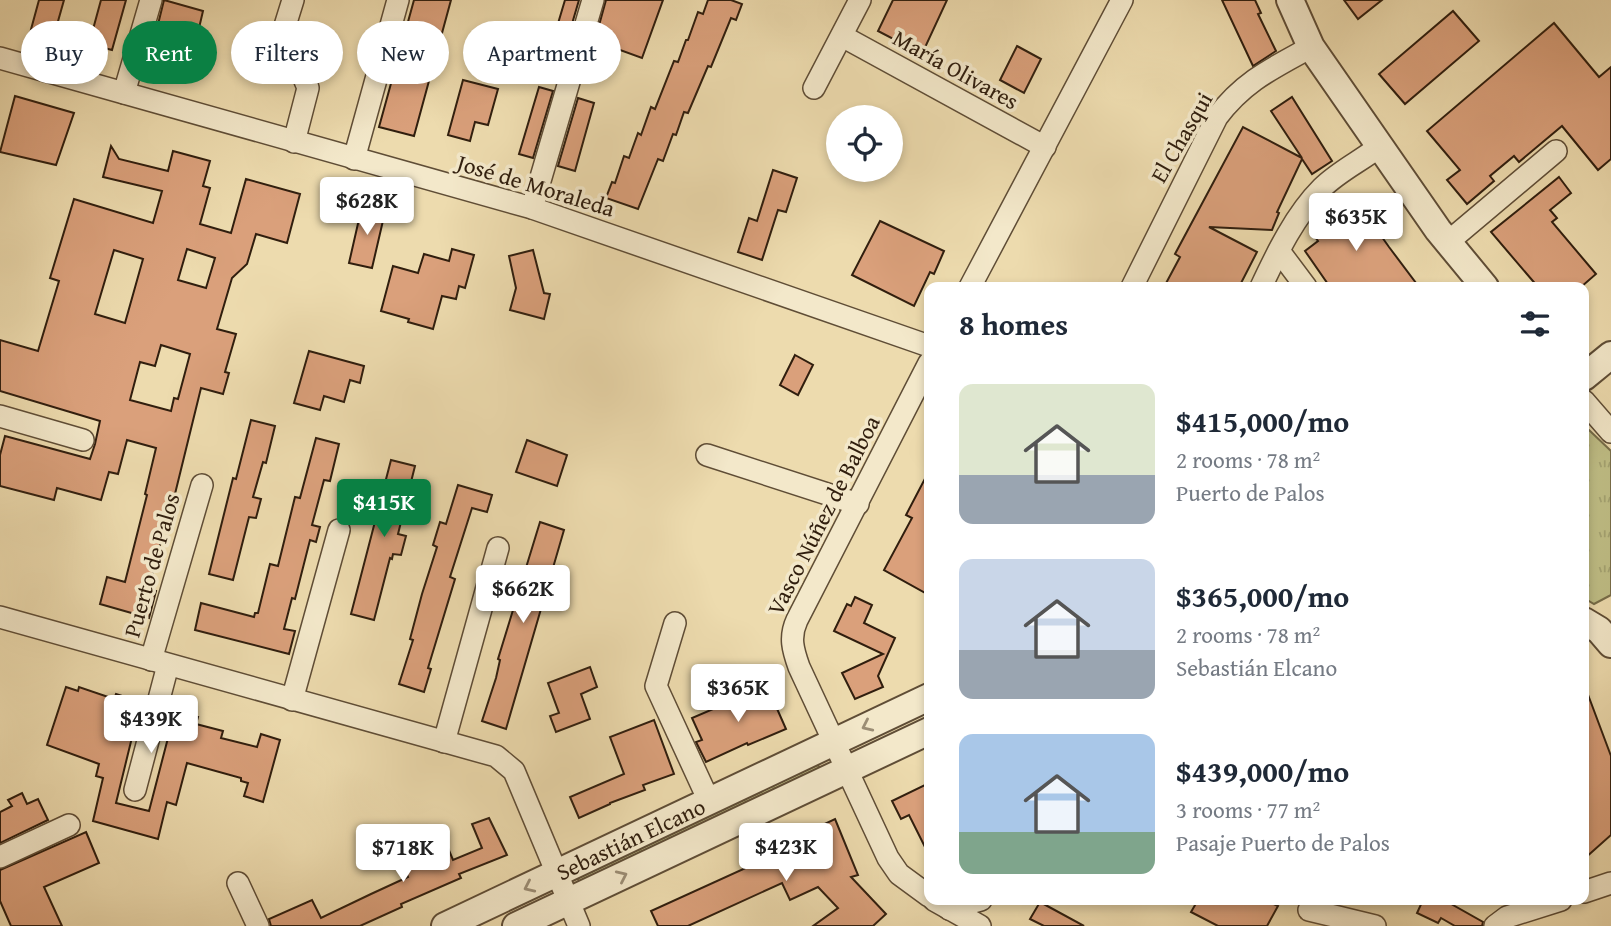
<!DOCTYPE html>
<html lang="en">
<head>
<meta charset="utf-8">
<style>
  body { margin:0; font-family:"Gentium Book Plus",serif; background:#f2f2f3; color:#1f2937; height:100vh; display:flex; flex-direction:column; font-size:26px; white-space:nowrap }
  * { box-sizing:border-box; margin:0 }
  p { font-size:23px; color:#747a83 }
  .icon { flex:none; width:38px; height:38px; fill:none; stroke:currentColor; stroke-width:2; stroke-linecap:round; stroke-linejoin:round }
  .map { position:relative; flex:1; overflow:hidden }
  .sheet { position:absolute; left:924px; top:282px; width:665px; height:623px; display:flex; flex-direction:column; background:#fff; border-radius:14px; box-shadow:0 4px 10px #0003 }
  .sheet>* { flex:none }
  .hud { position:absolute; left:21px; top:21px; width:665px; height:63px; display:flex; gap:14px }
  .controls { position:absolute; left:826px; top:105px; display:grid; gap:14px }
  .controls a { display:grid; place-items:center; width:77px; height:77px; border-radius:50%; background:#fff; box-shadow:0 4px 10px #0003; font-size:35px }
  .price { position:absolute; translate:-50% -60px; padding:0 16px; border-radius:7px; background:#fff; color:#222; font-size:23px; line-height:46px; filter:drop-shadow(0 2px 4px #0008) }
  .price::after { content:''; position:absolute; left:50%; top:42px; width:21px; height:16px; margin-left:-10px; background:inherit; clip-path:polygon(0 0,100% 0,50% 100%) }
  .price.on { background:#0b8043; color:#fff }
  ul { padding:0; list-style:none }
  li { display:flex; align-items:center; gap:21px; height:175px; padding:0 35px }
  li span { display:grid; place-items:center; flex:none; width:196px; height:140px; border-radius:14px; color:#555 }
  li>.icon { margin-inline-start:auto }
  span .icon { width:84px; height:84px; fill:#fffc; stroke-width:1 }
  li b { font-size:30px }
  h2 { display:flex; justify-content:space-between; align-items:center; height:84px; padding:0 35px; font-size:30px }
  .tag { padding:0 24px; border-radius:32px; background:#fff; box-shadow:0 4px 10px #0003; font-size:24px; line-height:63px }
  .tag.on { background:#0b8043; color:#fff }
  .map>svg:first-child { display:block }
  .grass { fill:url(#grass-dots); stroke:#786e4a; stroke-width:2 }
  .park { fill:url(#park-tufts); stroke:#786e4a; stroke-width:2 }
  .building { fill:#daa07b; stroke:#301e0e; stroke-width:2; fill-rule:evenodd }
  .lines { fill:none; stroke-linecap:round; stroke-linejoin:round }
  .minor-casing { stroke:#5f4d36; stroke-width:24 }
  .tertiary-casing { stroke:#5f4d36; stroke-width:30 }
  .minor { stroke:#f3e8ca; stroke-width:21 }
  .tertiary { stroke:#f3e8ca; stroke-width:26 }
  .oneway { stroke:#9b8d75 }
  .labels { text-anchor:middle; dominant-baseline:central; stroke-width:7; stroke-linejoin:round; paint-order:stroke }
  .street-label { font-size:23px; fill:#301e0e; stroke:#f3e8ca }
</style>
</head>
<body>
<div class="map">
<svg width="1611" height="926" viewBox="0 0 1611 926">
  <defs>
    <pattern id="grass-dots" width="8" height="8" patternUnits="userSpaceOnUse" patternTransform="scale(1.75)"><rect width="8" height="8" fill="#bfbe86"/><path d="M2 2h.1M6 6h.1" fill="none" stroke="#a4a372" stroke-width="1.8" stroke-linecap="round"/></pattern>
    <pattern id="park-tufts" width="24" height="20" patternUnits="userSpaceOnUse" patternTransform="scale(1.75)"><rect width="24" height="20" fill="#bfbe86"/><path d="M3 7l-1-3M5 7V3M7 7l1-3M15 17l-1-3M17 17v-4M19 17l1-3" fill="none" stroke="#a4a372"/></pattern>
  </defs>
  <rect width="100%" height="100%" fill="#eddbae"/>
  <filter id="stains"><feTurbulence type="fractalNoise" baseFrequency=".00286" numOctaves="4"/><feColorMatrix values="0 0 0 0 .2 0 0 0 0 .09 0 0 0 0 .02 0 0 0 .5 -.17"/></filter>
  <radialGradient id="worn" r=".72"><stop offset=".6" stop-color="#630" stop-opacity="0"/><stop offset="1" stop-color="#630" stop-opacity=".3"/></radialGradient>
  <path class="grass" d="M817,765L824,770L579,883L578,878Z"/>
  <path class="park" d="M1584,430H1589L1611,451V595L1594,604L1584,598Z"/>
  <g class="building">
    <path d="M39,0H64L53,39L30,33Z"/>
    <path d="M101,0H126L112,50L89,44Z"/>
    <path d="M164,0L203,11L189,71L149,61Z"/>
    <path d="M414,0H451L414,136L379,127Z"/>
    <path d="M565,0H579L564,51L551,47Z"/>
    <path d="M606,0H663L642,58L612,47L607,63L590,58Z"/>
    <path d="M708,0H731L742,4L736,20L731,18L711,67L708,66L688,113L684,112L676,135L673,134L663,161L658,159L638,209L606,198L612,182L615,183L624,156L629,158L638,133L641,135L651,107L655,109L674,61L678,62L686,40H688L698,12L703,14Z"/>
    <path d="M893,0H947L922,54L878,31Z"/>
    <path d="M1222,0H1255L1261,13L1258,14L1276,51L1253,66Z"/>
    <path d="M1344,0H1382L1358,19Z"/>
    <path d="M1453,11L1479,41L1405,104L1379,74Z"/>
    <path d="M1554,23L1599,77L1611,67V159L1598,170L1562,126L1519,162L1514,156L1490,176L1494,181L1467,204L1447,180L1460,170L1427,131Z"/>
    <path d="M1017,46L1041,59L1024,93L1000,80Z"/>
    <path d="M463,80L498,89L488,125L475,122L470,141L448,135Z"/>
    <path d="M539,87L553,91L533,158L519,154Z"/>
    <path d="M15,96L74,113L56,165L0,152Z"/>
    <path d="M1292,97L1332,161L1312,174L1302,159L1277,212L1279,213L1272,230L1209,227L1257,252L1239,287H1164L1180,257L1175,254L1243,127L1302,158L1271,111Z"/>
    <path d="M578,98L594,103L575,171L558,166Z"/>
    <path d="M111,146L119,159L168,171L173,151L210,161L203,186L210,188L200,224L231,233L246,179L300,194L287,243L256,234L247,264L232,278L217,329L236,334L225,372L229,373L223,394L201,388L173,502L171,501L149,589L156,591L149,618L100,604L107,577L125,582L147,495L145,494L156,448L127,440L118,474L109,472L101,500L57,488L54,500L0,486V455L5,436L90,459L95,444L100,421L0,391V340L38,351L59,281L50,278L74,199L153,223L162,191L103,177ZM187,249L215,258L206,288L178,280ZM114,250L143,259L125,323L95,314ZM161,345L190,354L178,399L174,398L171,411L130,400L140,362L155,366Z"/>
    <path d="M773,170L797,178L786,212L778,210L762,260L738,252L749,218L757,221Z"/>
    <path d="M1559,177L1571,193L1550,210L1557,218L1552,222L1596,274L1581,287H1538L1491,232Z"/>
    <path d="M1355,199L1389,247L1419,287H1330L1305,251L1318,241L1311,232Z"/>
    <path d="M362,206L385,212L372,268L349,263Z"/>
    <path d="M880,221L944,251L934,274L930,272L914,306L852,275Z"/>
    <path d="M452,249L474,255L465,288L459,286L456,299L442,296L433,329L408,322L409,319L381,311L393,266L418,273L424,254L449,261Z"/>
    <path d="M533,250L544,293L550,294L544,319L510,310L516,288L509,256Z"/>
    <path d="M309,351L364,366L360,383L350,380L344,402L324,396L320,410L294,403Z"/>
    <path d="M795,355L813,365L798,395L780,385Z"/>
    <path d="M251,420L275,426L266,463L263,462L253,497L261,499L256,518L249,517L233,580L209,574L233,478L236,479Z"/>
    <path d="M316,438L339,444L330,481L324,480L312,525L320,527L316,542L310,540L295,599L292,598L284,629L295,631L289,654L195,630L201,603L254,617L255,613H258L270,564L278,566L295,497L300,498Z"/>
    <path d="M527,440L567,455L557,486L516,472Z"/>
    <path d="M391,460L415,466L398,534L406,536L401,555L393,554L392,559L390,558L374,620L351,614Z"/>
    <path d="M929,471V595L884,570L912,518L906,515Z"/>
    <path d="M458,485L492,495L487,512L472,508L450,577L455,579L428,668L431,669L424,692L399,684L413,640L410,639L422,594L437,547L433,545L440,522L446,524Z"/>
    <path d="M540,522L564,530L506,729L482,721L496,678L500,660L498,659Z"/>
    <path d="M855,597L872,605L864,623L895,638L878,676L883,687L855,699L842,673L883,654L834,631L847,604L851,606Z"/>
    <path d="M590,667L597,687L581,694L590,719L556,732L550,716L559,713L548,683Z"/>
    <path d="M1584,684L1611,756V835L1584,859Z"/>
    <path d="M767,686L786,729L748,745L747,743L706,762L696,742L702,740L692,718Z"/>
    <path d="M66,687L78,691L79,687L114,699L116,694L144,703L138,726L135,725L116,803L149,811L175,711L198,717L196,724L223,731L221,738L257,747L261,734L280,740L263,802L244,796L248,783L241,781V778L187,763L176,805L167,802L158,839L93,821L103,778L96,776L99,764L47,745Z"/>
    <path d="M654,720L674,774L643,785L645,790L610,803V804L579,818L570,797L624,774L610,737Z"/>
    <path d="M929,783V855L909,815L901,819L892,801Z"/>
    <path d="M22,793L27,804L38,799L48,820L0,843V812L12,806L8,800Z"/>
    <path d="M489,818L507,855L459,874L461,878L401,904L402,907L360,926H271L269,919L312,900L321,918L371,894L408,877L402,863L446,843L453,860L482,848L472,824Z"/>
    <path d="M835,819L858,875L851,877L886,914L873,926H813L838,908L818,887L790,900L782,883L688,926H658L651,911L770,857L767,851Z"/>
    <path d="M86,832L99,863L44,887L62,926H11L0,901V870Z"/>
    <path d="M1198,900H1265L1278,906L1267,926H1218L1191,912Z"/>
    <path d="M1423,900H1444L1483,922L1482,926H1455L1441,918L1438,923L1417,913Z"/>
    <path d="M1040,902L1084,926H1044L1030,919Z"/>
  </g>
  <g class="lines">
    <defs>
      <g id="minor">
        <path d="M293,0L284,29L308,88L294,142"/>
        <path d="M842,36L1045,147"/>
        <path d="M0,58L532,208L929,346"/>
        <path d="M814,88L860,0"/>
        <path d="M124,93L151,0"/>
        <path d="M354,159L398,0"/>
        <path d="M532,208L593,0"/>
        <path d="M1448,242L1556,151"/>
        <path d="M1279,251L1306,287"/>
        <path d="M970,287L1122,0"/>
        <path d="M1132,287L1217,117C1244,81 1273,68 1311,47"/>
        <path d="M1261,287C1277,253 1295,215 1322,188C1339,171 1361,161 1380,146"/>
        <path d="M929,363L797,620C789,637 793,650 799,667L888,858L899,874L929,896"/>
        <path d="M1584,401L1611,432"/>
        <path d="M0,416L83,440"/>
        <path d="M707,455L858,504"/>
        <path d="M0,617L496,756L514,771L579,926"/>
        <path d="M675,623L656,686L709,801"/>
        <path d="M151,660L202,485"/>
        <path d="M292,700L339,530"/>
        <path d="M444,742L498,548"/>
        <path d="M135,790L168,665"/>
        <path d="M0,857L69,825"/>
        <path d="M238,883L258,926"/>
        <path d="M1584,892L1611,883"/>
        <path d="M934,900L980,926"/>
        <path d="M949,909L981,900"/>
        <path d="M1309,910L1375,926"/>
        <path d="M1495,926L1507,917L1561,900"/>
      </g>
      <g id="tertiary">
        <path d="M1290,0L1311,47L1438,230L1485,287"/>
        <path d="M1584,377L1611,355"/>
        <path d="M1584,621L1599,630L1611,644"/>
        <path id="s1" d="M445,926L929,697"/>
        <path d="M516,926L929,731"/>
      </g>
    </defs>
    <use href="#minor" class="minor-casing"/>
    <use href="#tertiary" class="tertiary-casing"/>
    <use href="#minor" class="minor"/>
    <use href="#tertiary" class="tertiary"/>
  </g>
  <defs><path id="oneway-chevron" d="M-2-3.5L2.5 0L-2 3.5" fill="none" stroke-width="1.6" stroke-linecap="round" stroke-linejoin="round" transform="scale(1.75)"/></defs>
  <g class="oneway">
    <use href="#oneway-chevron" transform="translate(867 726) rotate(155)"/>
    <use href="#oneway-chevron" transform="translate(622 876) rotate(-25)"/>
    <use href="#oneway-chevron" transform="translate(529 887) rotate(155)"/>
  </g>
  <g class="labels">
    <g class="street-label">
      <text transform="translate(956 69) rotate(29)">María Olivares</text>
      <text transform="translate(1181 137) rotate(-60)">El Chasqui</text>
      <text transform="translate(536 185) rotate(17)">José de Moraleda</text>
      <text transform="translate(823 515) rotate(-63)">Vasco Núñez de Balboa</text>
      <text transform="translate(151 565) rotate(-74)">Puerto de Palos</text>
      <text stroke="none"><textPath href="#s1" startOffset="205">Sebastián Elcano</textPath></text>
    </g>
  </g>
  <rect width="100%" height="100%" filter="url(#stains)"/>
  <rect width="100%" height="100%" fill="url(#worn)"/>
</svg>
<div class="controls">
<a><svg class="icon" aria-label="locate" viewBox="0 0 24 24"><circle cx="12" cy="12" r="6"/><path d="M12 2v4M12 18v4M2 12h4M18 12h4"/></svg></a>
</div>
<b class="price" style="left:367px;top:237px">$628K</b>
<b class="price" style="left:1356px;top:253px">$635K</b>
<b class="price on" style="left:384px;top:539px">$415K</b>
<b class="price" style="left:523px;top:625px">$662K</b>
<b class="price" style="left:738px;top:724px">$365K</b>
<b class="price" style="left:151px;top:755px">$439K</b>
<b class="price" style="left:786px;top:883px">$423K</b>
<b class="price" style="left:403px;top:884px">$718K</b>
<div class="hud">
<a class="tag">Buy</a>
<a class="tag on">Rent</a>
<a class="tag">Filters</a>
<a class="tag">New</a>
<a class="tag">Apartment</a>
</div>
<section class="sheet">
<h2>8 homes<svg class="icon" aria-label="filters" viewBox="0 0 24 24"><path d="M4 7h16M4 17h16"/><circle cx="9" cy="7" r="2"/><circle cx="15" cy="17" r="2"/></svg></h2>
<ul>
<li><span style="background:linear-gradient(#dfe7d0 65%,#9aa5b1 0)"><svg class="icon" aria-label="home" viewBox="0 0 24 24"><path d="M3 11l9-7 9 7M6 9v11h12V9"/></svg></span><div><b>$415,000/mo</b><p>2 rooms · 78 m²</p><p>Puerto de Palos</p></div></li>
<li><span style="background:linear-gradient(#c9d6e8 65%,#9aa5b1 0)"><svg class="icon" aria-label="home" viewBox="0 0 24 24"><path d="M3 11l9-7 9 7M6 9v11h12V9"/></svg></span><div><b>$365,000/mo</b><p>2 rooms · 78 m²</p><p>Sebastián Elcano</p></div></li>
<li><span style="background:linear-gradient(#a9c7e8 70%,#7fa58c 0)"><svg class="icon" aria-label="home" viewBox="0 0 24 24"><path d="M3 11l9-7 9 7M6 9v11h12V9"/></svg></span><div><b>$439,000/mo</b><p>3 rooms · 77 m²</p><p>Pasaje Puerto de Palos</p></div></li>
</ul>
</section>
</div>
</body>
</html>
